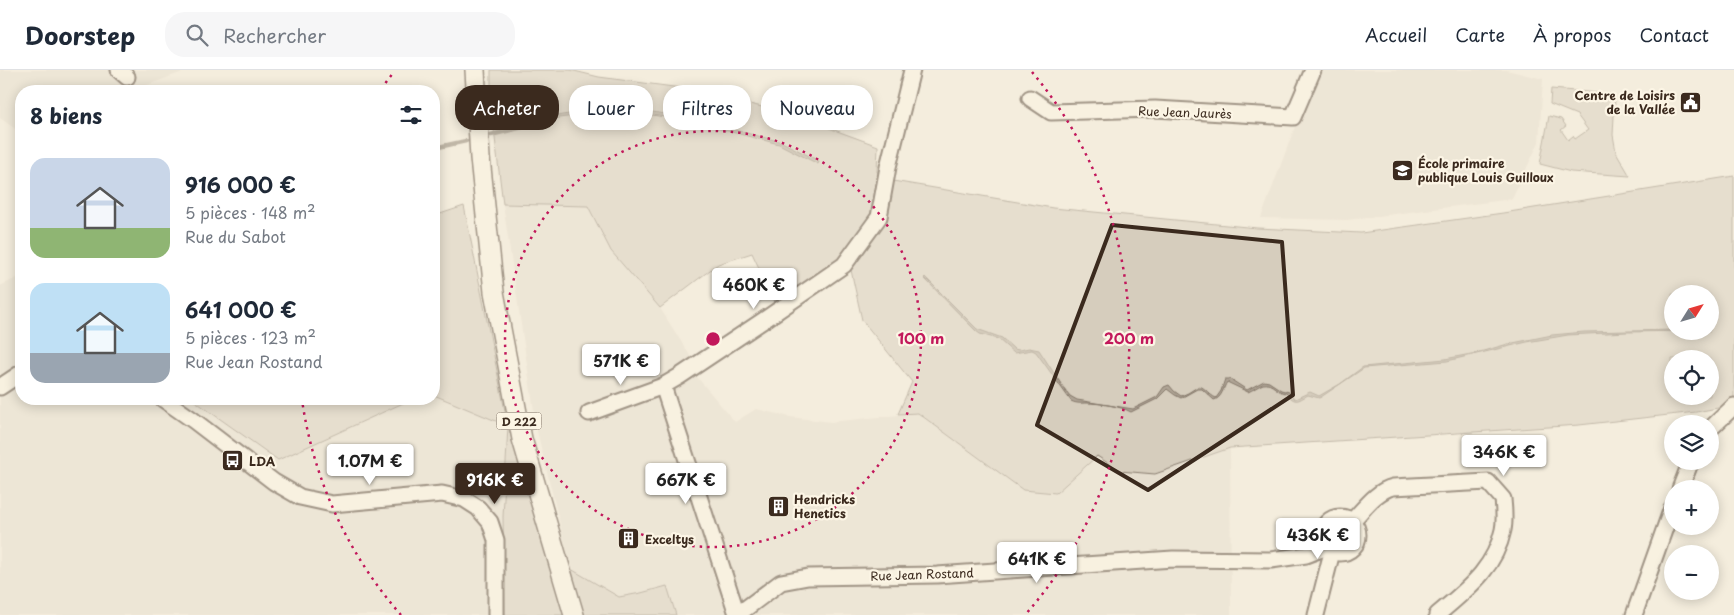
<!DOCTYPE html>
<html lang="fr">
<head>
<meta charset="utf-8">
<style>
  body { margin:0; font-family:"Playpen Sans",sans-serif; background:#f6f6f7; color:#1f2937; height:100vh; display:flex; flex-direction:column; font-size:19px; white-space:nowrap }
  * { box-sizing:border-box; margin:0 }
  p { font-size:16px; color:#747a83 }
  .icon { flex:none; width:28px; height:28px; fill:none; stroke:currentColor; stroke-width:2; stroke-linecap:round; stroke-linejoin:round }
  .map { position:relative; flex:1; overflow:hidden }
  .sheet { position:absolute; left:15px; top:15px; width:425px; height:320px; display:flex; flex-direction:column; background:#fff; border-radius:20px; box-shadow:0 2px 12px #0003 }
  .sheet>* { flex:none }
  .guide { position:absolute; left:455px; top:15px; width:475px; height:45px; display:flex; gap:10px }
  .needle { width:32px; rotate:53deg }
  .controls { position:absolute; left:1664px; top:215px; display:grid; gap:10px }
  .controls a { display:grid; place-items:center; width:55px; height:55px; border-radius:50%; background:#fff; box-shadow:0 2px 12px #0003; font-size:25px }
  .price { position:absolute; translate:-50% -42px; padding:0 11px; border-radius:5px; background:#fff; color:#222; font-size:16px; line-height:32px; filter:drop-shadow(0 1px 2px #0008) }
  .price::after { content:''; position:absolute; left:50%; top:30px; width:15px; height:11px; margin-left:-8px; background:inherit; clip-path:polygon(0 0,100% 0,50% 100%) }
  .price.selected { background:#3b2a1e; color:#fff }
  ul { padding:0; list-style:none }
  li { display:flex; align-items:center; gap:15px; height:125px; padding:0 15px }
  li span { display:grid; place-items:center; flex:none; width:140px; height:100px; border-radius:15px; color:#555 }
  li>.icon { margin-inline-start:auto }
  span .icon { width:60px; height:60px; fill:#fffc; stroke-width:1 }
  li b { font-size:21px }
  h2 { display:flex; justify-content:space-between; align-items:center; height:60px; padding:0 15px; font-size:21px }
  .chip { padding:0 18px; border-radius:20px; background:#fff; box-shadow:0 2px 12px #0003; font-size:18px; line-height:45px }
  .chip.selected { background:#3b2a1e; color:#fff }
  header { display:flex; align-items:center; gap:30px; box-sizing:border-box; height:70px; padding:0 25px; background:#fff; border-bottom:1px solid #e0e1e3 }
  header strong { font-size:24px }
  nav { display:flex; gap:28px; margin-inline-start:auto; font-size:18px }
  .search { width:350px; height:45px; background:#f6f6f7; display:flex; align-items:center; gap:12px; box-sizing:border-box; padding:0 18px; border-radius:20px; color:#747a83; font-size:19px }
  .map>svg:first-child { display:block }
  .built { fill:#e5ddce }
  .green { fill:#d6cdbd; stroke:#887c6e; fill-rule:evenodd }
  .water { fill:#b0a596; stroke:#817466 }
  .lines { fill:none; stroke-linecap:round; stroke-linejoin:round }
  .stream { stroke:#817466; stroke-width:4.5 }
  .minor-casing { stroke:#3b2a1e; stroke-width:19 }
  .major-casing { stroke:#3b2a1e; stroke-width:22 }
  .minor { stroke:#fcf5e5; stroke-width:15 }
  .major { stroke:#fcf5e5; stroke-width:19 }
  .marked { fill:none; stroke:#3b2a1e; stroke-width:4; stroke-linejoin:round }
  .ring { fill:none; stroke:#c2185b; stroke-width:2.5; stroke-dasharray:2.5 5 }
  .labels { text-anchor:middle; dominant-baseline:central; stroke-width:4.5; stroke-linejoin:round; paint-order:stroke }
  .shield { fill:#fcf5e5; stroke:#75675a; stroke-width:1 }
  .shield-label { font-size:11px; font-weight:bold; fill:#3b2a1e }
  .poi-label { font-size:12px; font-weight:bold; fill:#3b2a1e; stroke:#fcf5e5; text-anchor:start }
  .street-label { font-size:12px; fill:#3b2a1e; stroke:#fcf5e5 }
  .centre { fill:#c2185b; stroke:#fcf5e5; stroke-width:2.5 }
  .ring-label { font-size:15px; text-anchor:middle; font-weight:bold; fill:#c2185b; stroke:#fcf5e5; stroke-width:4.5; stroke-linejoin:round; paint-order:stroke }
</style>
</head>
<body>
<header>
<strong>Doorstep</strong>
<div class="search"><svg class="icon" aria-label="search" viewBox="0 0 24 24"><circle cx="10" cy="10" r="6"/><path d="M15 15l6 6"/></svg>Rechercher</div>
<nav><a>Accueil</a><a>Carte</a><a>À propos</a><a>Contact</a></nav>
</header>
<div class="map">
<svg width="1734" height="545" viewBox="0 0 1734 545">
  <rect width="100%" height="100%" fill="#f4eddd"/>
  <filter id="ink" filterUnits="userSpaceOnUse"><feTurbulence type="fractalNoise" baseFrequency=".02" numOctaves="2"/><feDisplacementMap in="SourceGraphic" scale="10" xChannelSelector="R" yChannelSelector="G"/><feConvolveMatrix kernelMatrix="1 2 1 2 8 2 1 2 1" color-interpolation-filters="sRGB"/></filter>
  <g filter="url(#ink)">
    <g class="built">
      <path d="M0,0H188L131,21H21V63L0,48Z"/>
      <path d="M1316,0H1506L1543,9L1539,72L1512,129L1347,150L1261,148Z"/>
      <path d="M503,134L588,136L611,181L660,238L689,284L697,307L735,352L756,339L790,347L831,352L918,343L1023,420L1097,385L1120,401L1155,404L1230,378L1231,545H676L667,516L641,523L619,527L571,499L537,361Z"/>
      <path d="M21,206V329H192L278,390L412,329H434V325L508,356L503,447L505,545H0V216Z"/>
    </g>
    <g class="green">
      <path d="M491,0H570L599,7L681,18L788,43L878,76L877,102L893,111L1053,138L1257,158L1361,163L1503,143L1734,106V335L1696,342L1579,355L1230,378L1155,404L1120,401L1097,386L1056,423L1023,420L918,343L898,344L912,312L862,250L847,182L801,219L775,232L752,183L718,194L660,238L611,181L588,136L503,134L491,35ZM1672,224H1710V261H1672ZM1672,289H1710V326H1672Z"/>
      <path d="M1551,19L1611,24L1615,28L1613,65L1616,82L1630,106L1571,102L1540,94L1549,46L1561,49L1566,56L1561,60L1568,70L1573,66L1575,69L1588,60L1577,45L1550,34Z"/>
      <path d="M464,136L508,356L564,545H505L503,447L508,356L434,325V146Z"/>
      <path d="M192,329H412L278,390Z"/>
      <path d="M571,499L619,527L641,523L667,516L676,545H583Z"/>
    </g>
    <g class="water">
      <path d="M619,37L679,46L782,72L819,91L818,94L779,74L684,50L620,40L559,48L523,57L521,55L562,45Z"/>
      <path d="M925,207L977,259L1002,268L1014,279L1019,280L1029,278L1039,280L1063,317L1070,326L1077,330L1133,339L1157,327L1164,317L1169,315L1174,321L1181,326L1188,323L1199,316C1206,318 1209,325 1216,328L1221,321L1225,309H1230L1247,320L1264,311L1269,312L1281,320L1289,322L1295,329L1310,322L1319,326L1340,314L1363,297L1445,289L1476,283L1508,274L1552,265L1584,262L1672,260V261H1691L1627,262L1568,265L1527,272L1447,291L1364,298L1321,327L1319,328L1308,325C1297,331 1296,334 1286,323C1277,323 1273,312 1263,314C1258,316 1253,320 1248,322L1227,312C1223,318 1222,328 1214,330L1202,319H1197L1181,328L1175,325L1167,319L1157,329L1131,342C1121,336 1098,333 1087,333C1081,333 1077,334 1071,331L1036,282L1032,280L1014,283L998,269L980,264L976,261L924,208Z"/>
    </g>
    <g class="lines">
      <g class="stream">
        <path d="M491,65L523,57"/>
        <path d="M434,78L466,71"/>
      </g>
      <defs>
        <g id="minor">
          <path d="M119,0L127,7"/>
          <path d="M1030,28L1051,42L1155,39L1293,47L1313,0"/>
          <path d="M663,316L737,544"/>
          <path d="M0,317L21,303"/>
          <path d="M163,329L193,350L274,412L300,427L332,434L442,424L464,429L478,438L490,452L496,470V545"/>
          <path d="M589,343L663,316L680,306L767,248L844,195L879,147L888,97L912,0"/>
          <path d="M1710,359L1734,336"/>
          <path d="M1680,419L1691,391"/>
          <circle cx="1340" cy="465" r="18"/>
          <path d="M1352,451C1364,439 1376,421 1393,417L1488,412L1503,429C1504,439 1505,451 1503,460C1495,499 1466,520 1437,545"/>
          <path d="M737,545L781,512L808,507L937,505L1173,489L1271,490L1306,485L1319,480L1325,476"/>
          <path d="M1316,545L1332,482"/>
          <path d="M1634,545L1672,438"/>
        </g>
        <path id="major" d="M475,0L480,88L494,222L522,369L574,545"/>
      </defs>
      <use href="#minor" class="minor-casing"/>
      <use href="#major" class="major-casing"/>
      <use href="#minor" class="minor"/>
      <use href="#major" class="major"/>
    </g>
  </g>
  <path d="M0 0H1734V545H0ZM1112,155L1282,172L1293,325L1148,420L1037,355Z" fill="#f4eddd" fill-opacity=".55" fill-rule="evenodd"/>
  <path class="marked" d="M1112,155L1282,172L1293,325L1148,420L1037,355Z"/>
  <g class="ring">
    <circle cx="713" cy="269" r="208"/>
    <path d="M401 545A416 416 0 0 1 302 330M381 19A416 416 0 0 1 394 2M1032 2A416 416 0 0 1 1025 545"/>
  </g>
  <defs>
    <symbol id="civic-square" viewBox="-11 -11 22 22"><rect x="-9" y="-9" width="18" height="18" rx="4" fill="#3b2a1e" stroke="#fcf5e5"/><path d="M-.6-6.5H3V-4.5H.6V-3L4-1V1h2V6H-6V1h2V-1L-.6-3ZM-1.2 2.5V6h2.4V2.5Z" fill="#fff"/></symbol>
    <symbol id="school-square" viewBox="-11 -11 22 22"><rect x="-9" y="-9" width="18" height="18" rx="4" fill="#3b2a1e" stroke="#fcf5e5"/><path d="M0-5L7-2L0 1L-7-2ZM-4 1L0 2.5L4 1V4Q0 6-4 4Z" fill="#fff"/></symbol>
    <symbol id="bus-square" viewBox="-11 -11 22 22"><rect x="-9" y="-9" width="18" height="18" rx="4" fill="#3b2a1e" stroke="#fcf5e5"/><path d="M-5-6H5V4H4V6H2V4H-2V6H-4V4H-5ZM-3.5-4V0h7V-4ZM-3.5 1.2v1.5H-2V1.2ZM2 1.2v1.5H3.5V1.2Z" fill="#fff"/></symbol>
    <symbol id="building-square" viewBox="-11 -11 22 22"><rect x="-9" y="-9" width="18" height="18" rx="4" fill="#3b2a1e" stroke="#fcf5e5"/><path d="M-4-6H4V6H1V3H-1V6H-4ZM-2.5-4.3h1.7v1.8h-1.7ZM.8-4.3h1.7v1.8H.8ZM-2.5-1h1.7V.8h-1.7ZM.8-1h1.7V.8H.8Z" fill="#fff"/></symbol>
  </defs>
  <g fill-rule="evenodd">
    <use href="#civic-square" x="1678" y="20" width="25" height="25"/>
    <use href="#school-square" x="1390" y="88" width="25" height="25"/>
    <use href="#bus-square" x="220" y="378" width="25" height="25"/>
    <use href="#building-square" x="766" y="424" width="25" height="25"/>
    <use href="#building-square" x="616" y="456" width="25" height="25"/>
  </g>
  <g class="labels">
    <rect class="shield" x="496.5" y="342.5" width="45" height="17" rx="4"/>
    <g class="shield-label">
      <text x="519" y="351">D 222</text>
    </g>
    <g class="poi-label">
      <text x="1675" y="25" text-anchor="end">Centre de Loisirs<tspan x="1675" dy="14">de la Vallée</tspan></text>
      <text x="1418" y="93">École primaire<tspan x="1418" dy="14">publique Louis Guilloux</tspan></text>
      <text x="249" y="391">LDA</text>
      <text x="794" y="429">Hendricks<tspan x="794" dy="14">Henetics</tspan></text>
      <text x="645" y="469">Exceltys</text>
    </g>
    <g class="street-label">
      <text transform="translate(1185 42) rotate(2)">Rue Jean Jaurès</text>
      <text transform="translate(922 504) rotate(-2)">Rue Jean Rostand</text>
    </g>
  </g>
  <circle cx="713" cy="269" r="8" class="centre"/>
  <g class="ring-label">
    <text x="921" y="274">100 m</text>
    <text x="1129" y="274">200 m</text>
  </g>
</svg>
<div class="controls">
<a><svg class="needle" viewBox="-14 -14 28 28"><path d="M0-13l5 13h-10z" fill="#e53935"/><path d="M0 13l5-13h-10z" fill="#747a83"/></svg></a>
<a><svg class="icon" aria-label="locate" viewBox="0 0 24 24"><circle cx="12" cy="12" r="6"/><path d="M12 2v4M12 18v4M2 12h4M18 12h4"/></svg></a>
<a><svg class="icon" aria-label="layers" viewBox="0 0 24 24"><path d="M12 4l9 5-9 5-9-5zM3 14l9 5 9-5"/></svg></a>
<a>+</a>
<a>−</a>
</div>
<b class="price" style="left:754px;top:240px">460K €</b>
<b class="price" style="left:621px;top:316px">571K €</b>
<b class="price" style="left:1504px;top:407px">346K €</b>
<b class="price" style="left:370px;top:416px">1.07M €</b>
<b class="price selected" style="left:495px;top:435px">916K €</b>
<b class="price" style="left:686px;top:435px">667K €</b>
<b class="price" style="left:1318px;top:490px">436K €</b>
<b class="price" style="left:1037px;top:514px">641K €</b>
<div class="guide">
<a class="chip selected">Acheter</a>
<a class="chip">Louer</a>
<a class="chip">Filtres</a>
<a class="chip">Nouveau</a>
</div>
<section class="sheet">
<h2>8 biens<svg class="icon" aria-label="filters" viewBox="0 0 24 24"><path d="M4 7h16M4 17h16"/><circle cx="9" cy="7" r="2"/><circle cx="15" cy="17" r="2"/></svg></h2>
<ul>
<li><span style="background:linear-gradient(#c9d6e8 70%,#8fb573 0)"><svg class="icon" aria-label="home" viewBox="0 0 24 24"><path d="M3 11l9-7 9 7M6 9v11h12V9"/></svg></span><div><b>916 000 €</b><p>5 pièces · 148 m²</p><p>Rue du Sabot</p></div></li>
<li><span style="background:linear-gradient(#bfe0f5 70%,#9aa5b1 0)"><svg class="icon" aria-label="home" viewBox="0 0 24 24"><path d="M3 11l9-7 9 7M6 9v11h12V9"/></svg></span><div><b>641 000 €</b><p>5 pièces · 123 m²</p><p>Rue Jean Rostand</p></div></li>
</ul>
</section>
</div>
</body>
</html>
